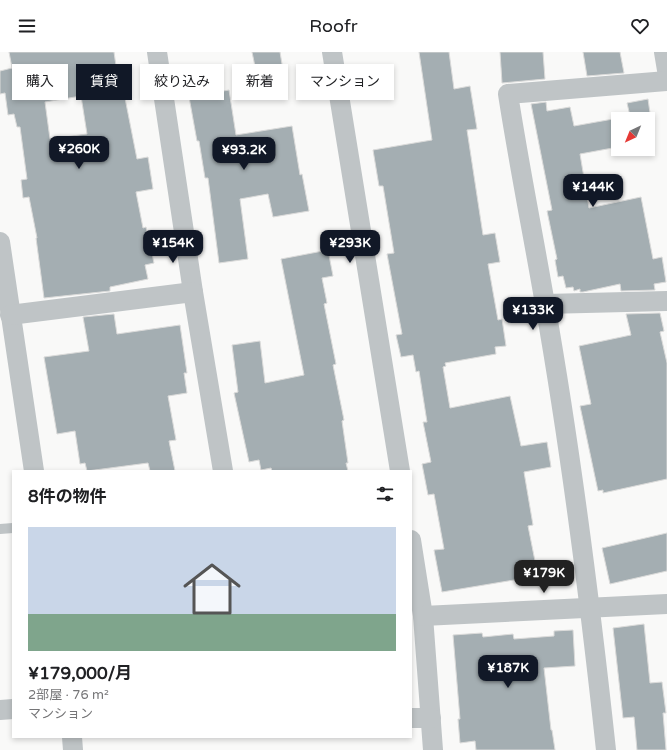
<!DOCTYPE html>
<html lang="ja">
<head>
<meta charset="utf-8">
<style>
  body { margin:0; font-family:"Varela Round","Noto Sans JP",sans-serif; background:#f2f2f2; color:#202124; height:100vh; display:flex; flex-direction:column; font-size:15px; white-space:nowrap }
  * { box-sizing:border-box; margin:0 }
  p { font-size:13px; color:#757577 }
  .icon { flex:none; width:22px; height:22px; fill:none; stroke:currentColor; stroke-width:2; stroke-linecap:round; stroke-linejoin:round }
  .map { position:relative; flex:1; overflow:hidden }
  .details { position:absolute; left:12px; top:418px; width:400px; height:268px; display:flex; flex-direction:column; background:#fff; border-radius:0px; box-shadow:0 2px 6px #0003 }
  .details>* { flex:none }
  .top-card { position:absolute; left:12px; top:12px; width:400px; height:36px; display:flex; gap:8px }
  .needle { width:26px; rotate:223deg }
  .buttons { position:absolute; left:611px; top:60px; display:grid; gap:8px }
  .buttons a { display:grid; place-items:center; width:44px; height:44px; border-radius:0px; background:#fff; box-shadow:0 2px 6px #0003; font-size:20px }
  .price { position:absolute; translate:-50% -34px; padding:0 9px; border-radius:8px; background:#111827; color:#fff; font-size:13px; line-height:26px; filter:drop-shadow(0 1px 2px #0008) }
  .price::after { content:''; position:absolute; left:50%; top:24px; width:12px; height:9px; margin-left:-6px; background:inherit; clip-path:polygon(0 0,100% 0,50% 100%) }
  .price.on { background:#222; color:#fff }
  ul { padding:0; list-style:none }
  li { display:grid; align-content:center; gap:8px; height:212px; padding:0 16px }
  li+li { border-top:1px solid #e0e0e0 }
  li span { display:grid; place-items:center; height:124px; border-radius:0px; color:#555 }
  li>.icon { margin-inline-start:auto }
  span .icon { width:72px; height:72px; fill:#fffc; stroke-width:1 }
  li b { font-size:17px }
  h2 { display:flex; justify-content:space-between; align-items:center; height:48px; padding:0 16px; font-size:17px }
  .pill { padding:0 14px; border-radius:0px; background:#fff; box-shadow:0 2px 6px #0003; font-size:14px; line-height:36px }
  .pill.on { background:#111827; color:#fff }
  header { display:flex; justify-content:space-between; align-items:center; height:52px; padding:0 16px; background:#fff; font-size:18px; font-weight:600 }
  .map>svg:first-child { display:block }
  .building { fill:#a4aeb2; stroke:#dbdbda; fill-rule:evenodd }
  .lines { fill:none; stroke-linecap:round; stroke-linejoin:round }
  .lane { stroke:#bfc4c6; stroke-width:10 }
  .street { stroke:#bfc4c6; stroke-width:20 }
</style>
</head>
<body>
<header><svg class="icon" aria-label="menu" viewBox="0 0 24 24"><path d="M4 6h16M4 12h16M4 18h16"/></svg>Roofr<svg class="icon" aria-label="heart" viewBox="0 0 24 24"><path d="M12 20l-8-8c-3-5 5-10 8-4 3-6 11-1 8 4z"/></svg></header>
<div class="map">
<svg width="667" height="698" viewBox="0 0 667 698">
  <rect width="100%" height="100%" fill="#f9f9f8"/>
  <g class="building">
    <path d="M9,0H114L120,42L124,41L137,107L148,105L153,137L136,140L143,176L146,175L154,211L145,213L148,227L110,235V239L44,246L36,186H37L29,145L23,146L21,128L27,127L20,75H17L14,62L8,63L5,41L0,42V19L12,16ZM81,44L87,82L50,87L45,50Z"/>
    <path d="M252,0H280L284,24L258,29Z"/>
    <path d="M419,0H449L454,37L470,34L477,77L467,78L483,183L495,181L500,210L488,212L498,268L502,267L506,294L495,295L496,302L445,311L446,314L443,315L450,356L510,344L521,394L547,390L551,415L524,420L533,473L528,474L538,524L442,540L434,498L444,497L434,442L428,443L422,412L431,410L423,370H427L419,319L416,320L413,303L401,305L396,283L402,282L387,202L394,201L383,134H379L373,98L432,88Z"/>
    <path d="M500,0H543L545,27L502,31Z"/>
    <path d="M583,0H620L624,21L587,24Z"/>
    <path d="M229,38L236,83L292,74L300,123L302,122L309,159L273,165L268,142L240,147L248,207L219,211L208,126H205L199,89H197L189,45Z"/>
    <path d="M648,47L654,89L648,90V67H618V95L580,102L589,156L641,145L653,207L662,205L666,230L654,232L655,238L621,239L620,232L583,240H580V237L574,239L573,235L566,236L563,224L558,225L555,208L557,207L547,159L552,158L531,52L546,50L547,59L570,55L574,74L630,64L627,51Z"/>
    <path d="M328,198L333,224L322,226L327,251L324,252L336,312L333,313L344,368L342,369L348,411H346L348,419H272L271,416L261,418L259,408L249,410L234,341L238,340L232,293L260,289L265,331L304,323L281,207Z"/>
    <path d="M660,261L664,279L660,280L667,311V427L603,441V438L598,439L580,354L591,352L579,294L631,283L626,262Z"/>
    <path d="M114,262L117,282L180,273L187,321H184L187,341L168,344L176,388L169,389L175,419H150L148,411L87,419L85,411L80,412L75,379L57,382L44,305L89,299L83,265Z"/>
    <path d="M667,481V519L610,532L602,496Z"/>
    <path d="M644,572L650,631L662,630L666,661H663L666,698H637L634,665L623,666L613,576Z"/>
    <path d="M573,578L575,614L544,616L551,678H552L555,698H476L475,689L460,691L458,667H460L453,583L482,581L483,585L513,582L514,587L554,584V579Z"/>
  </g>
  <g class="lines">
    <path class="lane" d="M0,477L13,476"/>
    <g class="street">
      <path d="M157,0L193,240L223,419"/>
      <path d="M332,0L400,419"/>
      <path d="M664,0L667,18"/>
      <path d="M0,190L34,419"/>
      <path d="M545,252L667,249"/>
      <path d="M10,263L193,240"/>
      <path d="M411,488L423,564L433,698"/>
      <path d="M423,564L667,552"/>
      <path d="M0,658L13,657"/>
      <path d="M411,666H431"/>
      <path d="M72,685L73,698"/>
      <path d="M606,698C590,549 571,400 545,252C533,182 519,113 508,42L667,29"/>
    </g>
  </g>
</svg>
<div class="buttons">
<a><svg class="needle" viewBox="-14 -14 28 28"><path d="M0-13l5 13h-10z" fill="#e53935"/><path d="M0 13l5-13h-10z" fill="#757577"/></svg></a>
</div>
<b class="price" style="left:79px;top:118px">¥260K</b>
<b class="price" style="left:244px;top:119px">¥93.2K</b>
<b class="price" style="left:593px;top:156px">¥144K</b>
<b class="price" style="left:173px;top:212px">¥154K</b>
<b class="price" style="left:350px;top:212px">¥293K</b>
<b class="price" style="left:533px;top:279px">¥133K</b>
<b class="price on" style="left:544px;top:542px">¥179K</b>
<b class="price" style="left:508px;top:637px">¥187K</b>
<div class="top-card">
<a class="pill">購入</a>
<a class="pill on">賃貸</a>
<a class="pill">絞り込み</a>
<a class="pill">新着</a>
<a class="pill">マンション</a>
</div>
<section class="details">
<h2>8件の物件<svg class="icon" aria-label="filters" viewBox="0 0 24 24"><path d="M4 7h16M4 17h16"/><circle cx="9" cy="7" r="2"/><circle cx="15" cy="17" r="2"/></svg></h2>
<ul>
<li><span style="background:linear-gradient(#c9d6e8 70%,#7fa58c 0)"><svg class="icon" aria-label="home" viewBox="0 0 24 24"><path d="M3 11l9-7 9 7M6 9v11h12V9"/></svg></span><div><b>¥179,000/月</b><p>2部屋 · 76 m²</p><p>マンション</p></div></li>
</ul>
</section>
</div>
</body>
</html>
